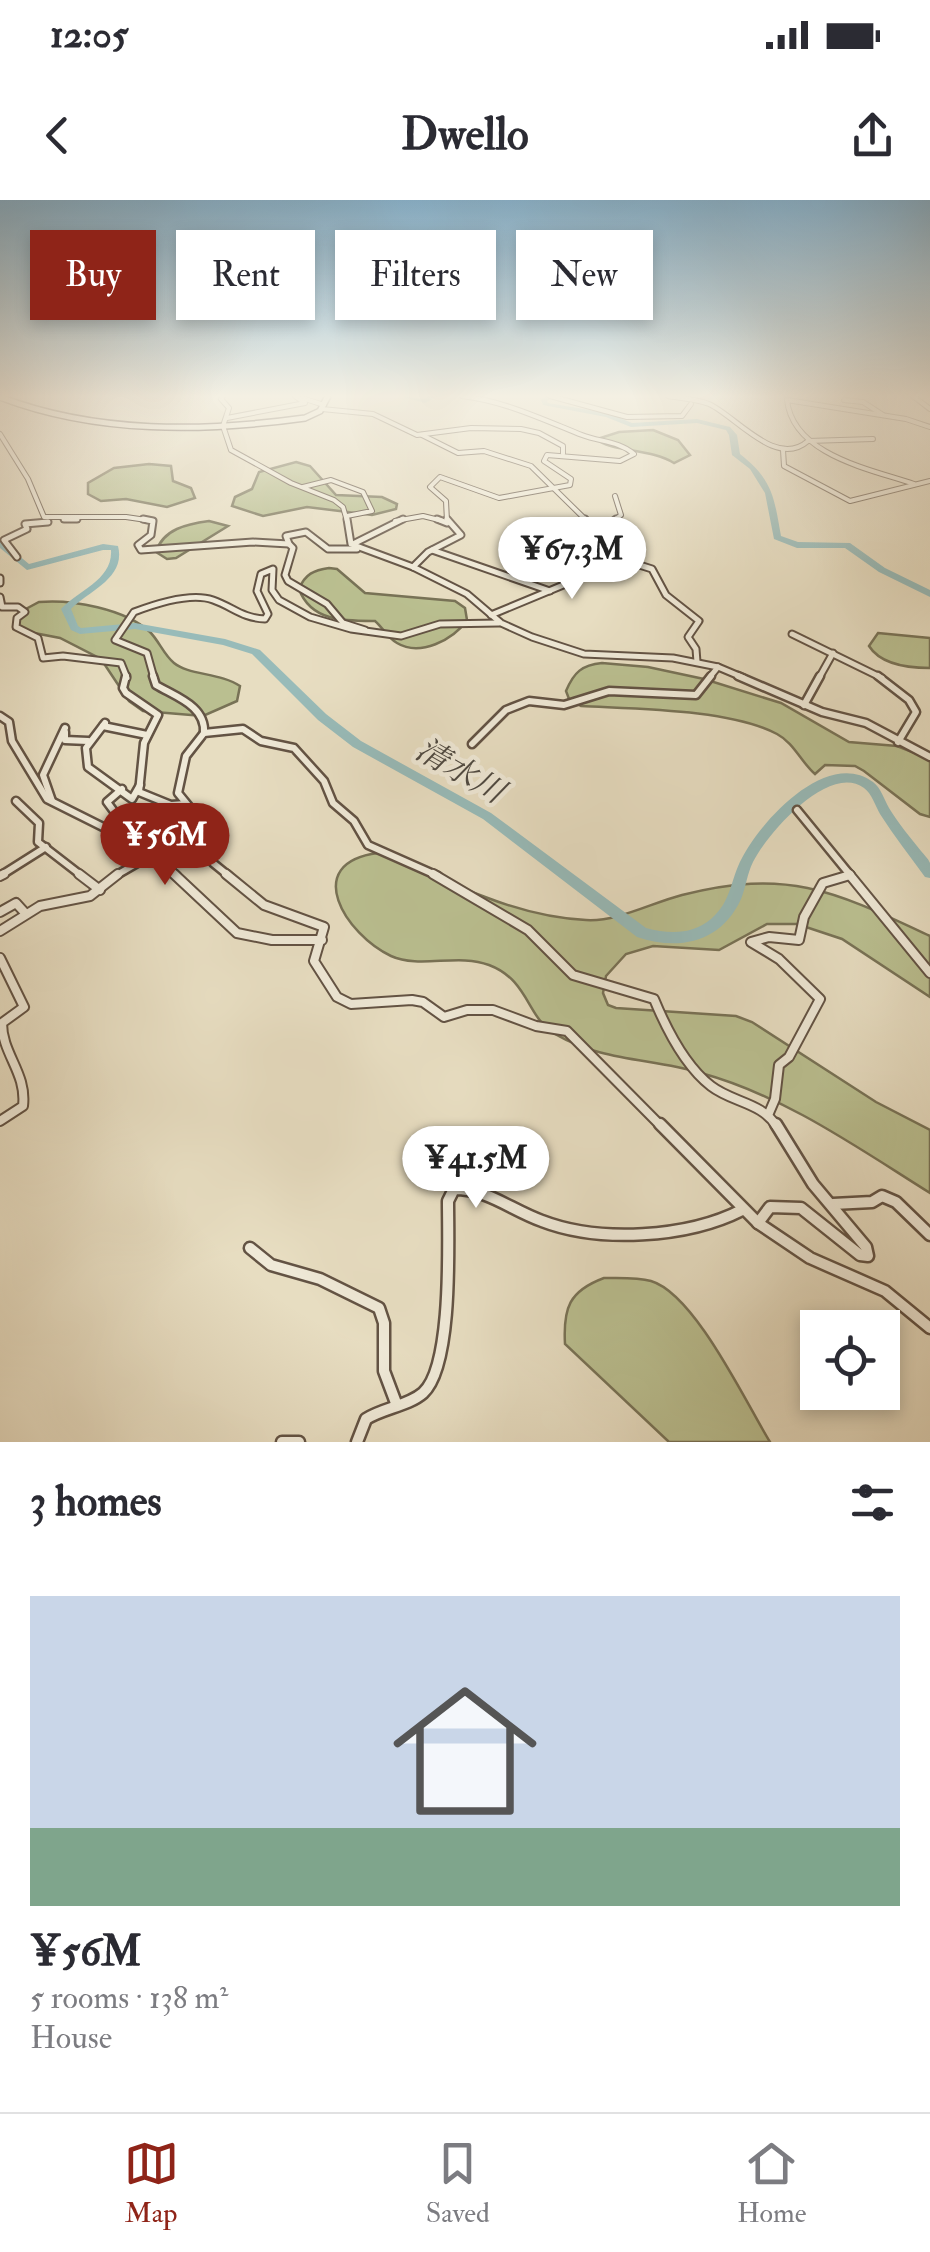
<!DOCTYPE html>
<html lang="en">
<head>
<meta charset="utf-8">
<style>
  body { margin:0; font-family:"IM FELL Double Pica","Noto Serif JP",serif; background:#f7f7f7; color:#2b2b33; height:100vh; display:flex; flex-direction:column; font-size:38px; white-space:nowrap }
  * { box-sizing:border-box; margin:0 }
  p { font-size:32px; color:#7c7c81 }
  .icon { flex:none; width:55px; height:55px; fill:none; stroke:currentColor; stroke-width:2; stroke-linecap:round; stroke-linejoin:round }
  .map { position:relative; height:1242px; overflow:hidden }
  .drawer { display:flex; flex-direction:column; background:#fff; flex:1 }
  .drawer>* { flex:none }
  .top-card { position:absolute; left:30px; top:30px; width:870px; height:90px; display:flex; gap:20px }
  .buttons { position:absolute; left:800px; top:1110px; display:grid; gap:20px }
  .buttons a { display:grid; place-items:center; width:100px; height:100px; border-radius:0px; background:#fff; box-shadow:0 5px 15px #0003; font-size:50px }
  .price { position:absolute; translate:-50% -85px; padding:0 22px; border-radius:35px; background:#fff; color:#222; font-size:32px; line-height:65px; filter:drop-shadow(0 2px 5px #0008) }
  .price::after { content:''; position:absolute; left:50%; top:60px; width:30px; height:22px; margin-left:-15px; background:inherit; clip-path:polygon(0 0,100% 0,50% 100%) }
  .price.current { background:#8f2418; color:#fff }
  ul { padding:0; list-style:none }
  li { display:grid; align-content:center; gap:20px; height:530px; padding:0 30px }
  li+li { border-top:2px solid #e1e1e2 }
  li span { display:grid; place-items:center; height:310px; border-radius:0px; color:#555 }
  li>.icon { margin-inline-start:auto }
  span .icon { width:180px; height:180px; fill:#fffc; stroke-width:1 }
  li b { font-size:42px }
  h2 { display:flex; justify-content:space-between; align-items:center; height:120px; padding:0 30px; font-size:42px }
  .chip { padding:0 35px; border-radius:0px; background:#fff; box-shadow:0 5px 15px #0003; font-size:35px; line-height:90px }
  .chip.current { background:#8f2418; color:#fff }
  .status { display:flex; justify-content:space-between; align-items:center; height:70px; padding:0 50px; background:#fff; direction:ltr }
  .status svg { height:28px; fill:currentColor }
  header { display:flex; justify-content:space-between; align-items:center; height:130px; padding:0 30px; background:#fff; font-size:45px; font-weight:700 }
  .menu { display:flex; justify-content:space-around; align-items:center; height:140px; border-top:2px solid #e1e1e2; background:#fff; font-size:28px; color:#7c7c81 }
  .menu a { display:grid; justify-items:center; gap:5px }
  .menu .current { color:#8f2418 }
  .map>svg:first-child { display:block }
  .green { fill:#babf90; stroke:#787256; stroke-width:2.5 }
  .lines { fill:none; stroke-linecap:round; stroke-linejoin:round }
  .river { fill:#98bbb9; fill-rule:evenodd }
  .street-far4-casing { stroke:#635344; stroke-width:6 }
  .street-far3-casing { stroke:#635344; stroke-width:9 }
  .street-far2-casing { stroke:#635344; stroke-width:11 }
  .street-far1-casing { stroke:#635344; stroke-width:12 }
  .street-casing { stroke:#635344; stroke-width:15 }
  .secondary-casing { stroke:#37251b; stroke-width:8 }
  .street-far4 { stroke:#efe9d7; stroke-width:4 }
  .street-far3 { stroke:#efe9d7; stroke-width:5 }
  .street-far2 { stroke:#efe9d7; stroke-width:6 }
  .street-far1 { stroke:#efe9d7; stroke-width:8 }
  .street { stroke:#efe9d7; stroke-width:10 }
  .secondary { stroke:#efe9d7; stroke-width:5 }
  .labels { text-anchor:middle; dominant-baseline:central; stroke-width:9; stroke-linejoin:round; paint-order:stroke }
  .water-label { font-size:32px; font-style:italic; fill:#4f4a42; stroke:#efe9d7 }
</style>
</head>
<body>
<div class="status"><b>12:05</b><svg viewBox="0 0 49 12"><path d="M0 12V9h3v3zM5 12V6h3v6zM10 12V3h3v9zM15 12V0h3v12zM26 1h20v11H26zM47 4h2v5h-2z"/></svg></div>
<header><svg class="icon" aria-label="back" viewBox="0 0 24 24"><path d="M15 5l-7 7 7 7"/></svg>Dwello<svg class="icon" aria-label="share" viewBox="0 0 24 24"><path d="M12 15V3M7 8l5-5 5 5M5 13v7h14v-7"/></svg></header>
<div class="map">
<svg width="930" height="1242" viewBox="0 0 930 1242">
  <rect width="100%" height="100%" fill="#e7ddc1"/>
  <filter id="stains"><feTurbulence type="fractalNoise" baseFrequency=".002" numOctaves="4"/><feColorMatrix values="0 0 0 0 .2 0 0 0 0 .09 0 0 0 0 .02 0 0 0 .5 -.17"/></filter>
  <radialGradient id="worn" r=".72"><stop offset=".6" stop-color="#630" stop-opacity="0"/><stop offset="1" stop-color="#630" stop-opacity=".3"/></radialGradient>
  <g class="green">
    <path d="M653,230L678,240L690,255L674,263C651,248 609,252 597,239L619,232Z"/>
    <path d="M296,262L310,266L336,295L382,297L397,304L396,309L372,315L307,307L263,316L232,306L235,297L252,289L259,272Z"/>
    <path d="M149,264L171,266L173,281L191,288L195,298L167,307L126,299L101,301L88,294V283L114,268Z"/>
    <path d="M209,321L228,326L176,358L167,359L156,352C163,329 187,324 209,321Z"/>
    <path d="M329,368L337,369L365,393L455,401L465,408L467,420C453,440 420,457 397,443C388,438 383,428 375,421C346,421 311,422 299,389C305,374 314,370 329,368Z"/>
    <path d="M39,402C72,399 125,409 150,432C159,441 164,455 174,463C188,475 221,473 240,486L237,501L203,516L143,511L129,501L101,459L60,438L24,431L18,426L22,411Z"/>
    <path d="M878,433L930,438V468C909,468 881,465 869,446Z"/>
    <path d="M602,463L648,467L704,479L781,503L849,542L897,546L930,559V617L920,614L864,571L855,566L825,565L815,574C801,562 794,543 777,534C730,509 635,509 581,506L569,499L566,491C574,472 582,465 602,463Z"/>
    <path d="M378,653H391C451,684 517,717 586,720C617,722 651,703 682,695C789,668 834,691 930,736V797L842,739L797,724H767L719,750L653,746L626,754L606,776L603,793L608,805L616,808L736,816L752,822L876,902L930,930V993C858,948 785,896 701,873C651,858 603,862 555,834C527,818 529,780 489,765C458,753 420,769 391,756C346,735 300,663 378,653Z"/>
    <path d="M604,1078C619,1078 637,1077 651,1081C695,1094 746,1203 770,1242H669L565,1144C563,1108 569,1091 604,1078Z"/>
  </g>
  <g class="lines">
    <g class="river">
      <path d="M400,196L424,199L429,196H438L425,203Z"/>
      <path d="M546,196H554L547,201L548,203L608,213L632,223L697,219L730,227L737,235L740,254C773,280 774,297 781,336L798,342L850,343L885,368L930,390V397L879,372L845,348H797L774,339L765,293L750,269L732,255L729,235L726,230L697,223L631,227L606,217L543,205L541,200Z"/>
      <path d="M0,340L29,364L103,344L118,346C126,378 90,390 71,409L78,426L81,428L135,423L225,439L260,450L326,514L361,541L491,613L646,728C669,734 692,735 711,719C732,701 730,680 742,658C761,621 827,548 873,582C881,588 884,599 889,608C898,623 910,637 921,651C924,655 928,658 930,663C930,668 930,673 930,678L925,677C910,656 894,636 880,614C875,605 872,594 864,588C829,562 767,634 753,662C747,674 746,687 741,699C721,743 679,751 637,737L483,619L353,547L318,520L252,454L223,445L135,429L80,434L71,430L61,409C78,390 113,380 111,350H103L27,370L0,348Z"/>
    </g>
    <defs>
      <g id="street-far4">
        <path d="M223,196L221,199L229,208L223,226L231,250L291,283L334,300L343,307L347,321"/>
        <path d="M550,196L627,217L682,216L691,204"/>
        <path d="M668,196C680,198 697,199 709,204C736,216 776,269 808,241L873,239"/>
        <path d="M913,196L930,209"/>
        <path d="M302,198L324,205"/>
        <path d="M844,200L863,202L883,215"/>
        <path d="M322,209L373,214L417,235L471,228L521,229L539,233L563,246V254"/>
        <path d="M227,218L305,203L295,196"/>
        <path d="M0,234L28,279L44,317H126L153,321"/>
        <path d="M422,235L458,253L484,251L531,266L587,321"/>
        <path d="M783,250L784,266L850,301L930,281"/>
        <path d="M914,284C870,269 793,255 787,200L906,219L930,227"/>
        <path d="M303,287L331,280L363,292L372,311L347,316"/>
        <path d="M395,321L423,316L443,321"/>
        <path d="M447,321L446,301L430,287L440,277L499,298L570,285L571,279L544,261L547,255L620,261L634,254C619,241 600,242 582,235C542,219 504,201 462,196"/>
        <path d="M613,321L621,315L615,296"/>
      </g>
      <g id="street-far3">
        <path d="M64,319H77"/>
        <path d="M143,319L153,321L151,335L138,345L141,350L253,342L289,344L293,348L285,375L288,381L327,404L343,423L365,430"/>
        <path d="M347,319L351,344L413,367L467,394L501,423L532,437L584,454L673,458L718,467L744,478"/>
        <path d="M437,319L447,323"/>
        <path d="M585,319L589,324L570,326L567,332L589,349L652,369L666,395L699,421L688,437L696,449L697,462"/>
        <path d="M589,324L606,327L616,319"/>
        <path d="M289,344L286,336L306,332L328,349H357"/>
        <path d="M353,344L403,319"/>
        <path d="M432,350L550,391"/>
        <path d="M17,357L4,340L27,329L25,324L48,322"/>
        <path d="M413,367L428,352L461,335L447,319"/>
        <path d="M0,378V383"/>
        <path d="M0,397L2,407H18L25,412L17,418L16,427L38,438L43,458L63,456L121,463L127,478"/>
        <path d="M491,415L597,371L604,366L606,355"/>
        <path d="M792,434L882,478"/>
        <path d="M154,478L147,453L115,440L134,412C155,404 191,392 213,400C233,407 242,418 265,419L268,414L257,391L261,374L273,369L272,390L279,400L310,417L351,429L401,436L440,424L499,423"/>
        <path d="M709,478L718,467"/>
        <path d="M819,478L833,453"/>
      </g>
      <g id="street-far2">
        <path d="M126,476L123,488L126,493L158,515L144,543L139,592L171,605L185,604"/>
        <path d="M153,476L156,485C176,497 206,506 204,533"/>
        <path d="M738,476L822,512L866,523L930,557"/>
        <path d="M878,476L909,500L916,512L898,542"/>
        <path d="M804,505L820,476"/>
        <path d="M0,516L9,522L12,541L47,599L137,644L144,655"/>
        <path d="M105,523L86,548L88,567L132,599L140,585"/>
        <path d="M103,526L147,535"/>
        <path d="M65,532V540L88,541"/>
        <path d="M472,544L506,510L529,501L564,505L609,491L696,495L711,476"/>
        <path d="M122,589L107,602L138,644"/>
        <path d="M16,601L39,623L38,642L82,676"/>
        <path d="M52,601L43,575L65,528"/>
        <path d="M797,610L851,676"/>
        <path d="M0,676L46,647"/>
        <path d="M115,676L153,654L177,676"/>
        <path d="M229,676L213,663L202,645L200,620L178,593L186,556L204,533L243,529L261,541L294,548L324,581L333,603L354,621L368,645L438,676"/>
        <path d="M846,676L850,675"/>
      </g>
      <g id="street-far1">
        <path d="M79,674L100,690"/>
        <path d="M174,674L237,733L272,740H322"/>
        <path d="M226,674L264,705L324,727L314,761L337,797L351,804L412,800L423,802L444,817L467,810H493L536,826L567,831L662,927"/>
        <path d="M433,674L528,730L573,775L654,799C666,828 685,866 711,886C733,903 762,902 777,927"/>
        <path d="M849,674L930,773"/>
        <path d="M0,676L4,674"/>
        <path d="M0,712L16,703L26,714"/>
        <path d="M0,731L40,706L90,696L118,674"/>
        <path d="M0,758L24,807L2,823C2,854 27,873 23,906L0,921"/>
        <path d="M769,913L775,899L779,865L789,857L820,799L779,759L751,742L769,737L799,740L804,717L823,683L850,675"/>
      </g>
      <g id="street">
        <path d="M660,924L758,1023"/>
        <path d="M833,1004L872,1002L882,996L896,1002L930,1035"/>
        <path d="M758,1023L810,1058L885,1091L930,1128"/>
        <path d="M758,1023L770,1007L801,1008L860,1055L868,1056L866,1047L813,984L776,924"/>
        <path d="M250,1048L271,1065L320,1079L379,1108L384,1123V1171L396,1203"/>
        <path d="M282,1242H299"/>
        <path d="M357,1242L366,1219C383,1208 408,1206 423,1193C453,1166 448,1042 448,1001L454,989C488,989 511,1010 542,1021C599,1043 687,1038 742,1010"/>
      </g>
      <path id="secondary" d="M0,197C96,234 204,232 305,218L320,211L328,196"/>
    </defs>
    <use href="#street-far4" class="street-far4-casing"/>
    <use href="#street-far3" class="street-far3-casing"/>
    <use href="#street-far2" class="street-far2-casing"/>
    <use href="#street-far1" class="street-far1-casing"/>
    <use href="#street" class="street-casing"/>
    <use href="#secondary" class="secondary-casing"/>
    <use href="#street-far4" class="street-far4"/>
    <use href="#street-far3" class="street-far3"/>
    <use href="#street-far2" class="street-far2"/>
    <use href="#street-far1" class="street-far1"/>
    <use href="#street" class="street"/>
    <use href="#secondary" class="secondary"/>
  </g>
  <linearGradient id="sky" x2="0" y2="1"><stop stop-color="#88b7d5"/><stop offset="0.53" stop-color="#f4f0e3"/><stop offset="1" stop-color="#f4f0e3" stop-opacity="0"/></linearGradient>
  <rect width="930" height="370" fill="url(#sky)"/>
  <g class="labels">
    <g class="water-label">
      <text transform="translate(460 571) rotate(30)">清水川</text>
    </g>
  </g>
  <rect width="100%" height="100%" filter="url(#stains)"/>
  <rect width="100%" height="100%" fill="url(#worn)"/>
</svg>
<div class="buttons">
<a><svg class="icon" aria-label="locate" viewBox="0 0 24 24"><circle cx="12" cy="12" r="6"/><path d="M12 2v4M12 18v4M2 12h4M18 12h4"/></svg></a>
</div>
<b class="price" style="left:572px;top:402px">¥67.3M</b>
<b class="price current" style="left:165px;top:688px">¥56M</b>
<b class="price" style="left:476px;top:1011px">¥41.5M</b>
<div class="top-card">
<a class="chip current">Buy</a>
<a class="chip">Rent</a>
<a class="chip">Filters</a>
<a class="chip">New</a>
</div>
</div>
<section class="drawer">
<h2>3 homes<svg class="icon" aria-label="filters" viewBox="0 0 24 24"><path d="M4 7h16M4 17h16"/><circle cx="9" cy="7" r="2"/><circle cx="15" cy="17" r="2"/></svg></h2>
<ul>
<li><span style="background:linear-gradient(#c9d6e8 75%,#7fa58c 0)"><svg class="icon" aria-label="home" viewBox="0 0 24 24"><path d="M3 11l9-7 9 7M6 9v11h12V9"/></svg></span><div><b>¥56M</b><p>5 rooms · 138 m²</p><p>House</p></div></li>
</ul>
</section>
<nav class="menu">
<a class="current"><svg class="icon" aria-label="map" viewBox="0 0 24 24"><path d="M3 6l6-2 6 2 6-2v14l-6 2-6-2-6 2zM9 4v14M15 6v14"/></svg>Map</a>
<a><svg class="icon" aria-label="saved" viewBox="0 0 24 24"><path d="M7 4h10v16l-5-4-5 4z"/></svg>Saved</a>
<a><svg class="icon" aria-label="home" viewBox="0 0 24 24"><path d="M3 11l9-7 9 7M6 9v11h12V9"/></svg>Home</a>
</nav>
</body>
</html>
